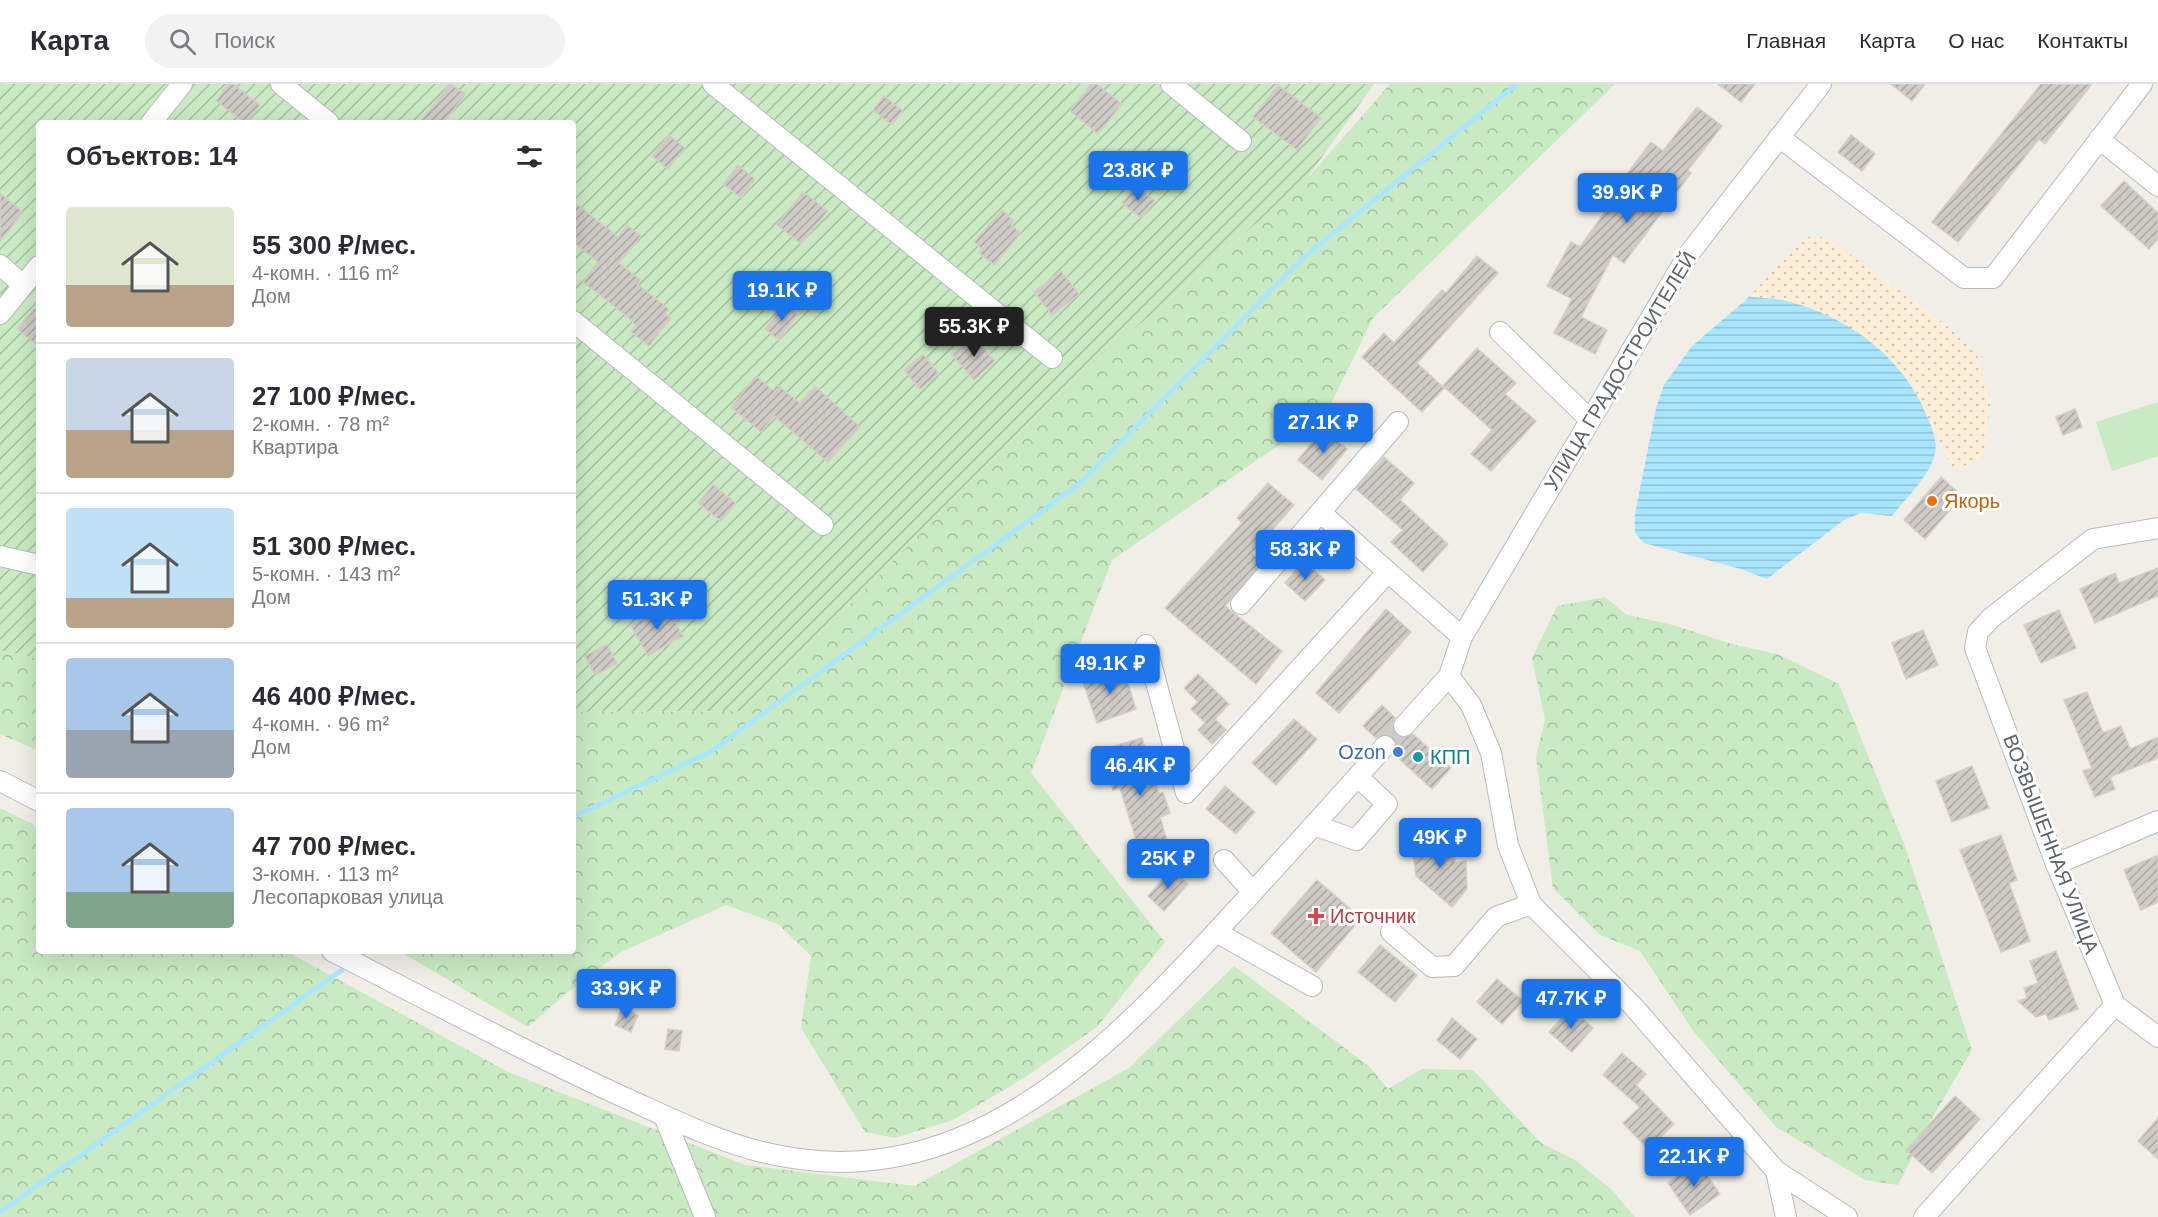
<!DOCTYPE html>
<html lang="ru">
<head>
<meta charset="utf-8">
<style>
  body { margin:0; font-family:Arial,sans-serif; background:#f2f2f3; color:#2b2b33; height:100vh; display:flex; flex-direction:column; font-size:22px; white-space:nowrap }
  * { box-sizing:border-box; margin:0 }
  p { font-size:20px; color:#7c7c81 }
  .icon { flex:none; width:33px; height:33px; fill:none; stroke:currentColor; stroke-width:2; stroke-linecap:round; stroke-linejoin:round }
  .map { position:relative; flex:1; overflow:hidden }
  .side { position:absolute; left:36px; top:36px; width:540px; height:834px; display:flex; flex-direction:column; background:#fff; border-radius:6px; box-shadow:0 6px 24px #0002 }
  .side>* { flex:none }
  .price { position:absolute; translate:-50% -51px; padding:0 14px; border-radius:6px; background:#1a73e8; color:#fff; font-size:20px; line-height:39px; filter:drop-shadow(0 2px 3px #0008) }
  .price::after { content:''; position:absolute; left:50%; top:36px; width:18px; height:14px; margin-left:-9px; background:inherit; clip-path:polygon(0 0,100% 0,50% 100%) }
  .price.on { background:#222; color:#fff }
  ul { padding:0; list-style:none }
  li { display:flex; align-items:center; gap:18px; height:150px; padding:0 30px }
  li+li { border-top:2px solid #e1e1e2 }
  li span { display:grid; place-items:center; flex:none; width:168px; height:120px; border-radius:6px; color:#555 }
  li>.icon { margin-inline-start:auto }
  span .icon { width:72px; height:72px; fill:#fffc; stroke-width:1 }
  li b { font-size:26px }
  h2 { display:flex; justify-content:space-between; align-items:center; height:72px; padding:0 30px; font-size:26px }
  header { display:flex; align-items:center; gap:36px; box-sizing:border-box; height:84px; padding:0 30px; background:#fff; border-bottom:2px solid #e1e1e2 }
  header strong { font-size:28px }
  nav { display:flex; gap:33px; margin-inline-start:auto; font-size:21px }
  .search { width:420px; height:54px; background:#f2f2f3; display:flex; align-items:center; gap:15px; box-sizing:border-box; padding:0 21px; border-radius:33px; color:#7c7c81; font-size:22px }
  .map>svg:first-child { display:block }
  .forest { fill:url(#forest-crowns) }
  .sand { fill:url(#sand-dots) }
  .garden { fill:url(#garden-furrows) }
  .pitch { fill:#c9eac3 }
  .water { fill:url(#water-rules) }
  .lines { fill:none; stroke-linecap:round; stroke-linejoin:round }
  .stream { stroke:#aae7ff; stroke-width:5 }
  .building { fill:url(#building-hatch); stroke:#d7cec5; stroke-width:1.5 }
  .minor-tunnel { stroke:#ccccc7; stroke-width:20; stroke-dasharray:20 10; stroke-linecap:butt }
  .minor-casing { stroke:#b7bbbe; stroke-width:22 }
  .minor { stroke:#fff; stroke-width:20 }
  .food-dot { fill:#e8710a; stroke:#fff; stroke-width:2 }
  .shop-dot { fill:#3f7fe0; stroke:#fff; stroke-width:2 }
  .culture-dot { fill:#0f9aa8; stroke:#fff; stroke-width:2 }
  .health-dot { fill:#e0444e; stroke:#fff; stroke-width:2 }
  .labels { text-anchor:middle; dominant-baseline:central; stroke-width:6; stroke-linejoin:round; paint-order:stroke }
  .street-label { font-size:20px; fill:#5e6468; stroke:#fff }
  .food-label { font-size:20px; fill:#c56008; stroke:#fff; text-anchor:start }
  .shop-label { font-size:20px; fill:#366cbe; stroke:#fff; text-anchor:end }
  .culture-label { font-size:20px; fill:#0d838f; stroke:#fff; text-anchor:start }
  .health-label { font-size:20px; fill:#be3a42; stroke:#fff; text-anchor:start }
</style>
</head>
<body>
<header>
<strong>Карта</strong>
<div class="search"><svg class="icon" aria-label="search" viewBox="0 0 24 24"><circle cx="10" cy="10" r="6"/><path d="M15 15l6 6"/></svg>Поиск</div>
<nav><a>Главная</a><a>Карта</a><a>О нас</a><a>Контакты</a></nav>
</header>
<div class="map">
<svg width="2158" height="1133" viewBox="0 0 2158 1133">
  <defs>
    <pattern id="forest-crowns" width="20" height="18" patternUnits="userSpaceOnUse" patternTransform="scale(1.5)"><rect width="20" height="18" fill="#c9eac3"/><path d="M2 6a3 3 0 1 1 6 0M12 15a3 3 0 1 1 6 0" fill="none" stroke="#a6c1a2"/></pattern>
    <pattern id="sand-dots" width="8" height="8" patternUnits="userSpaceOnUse" patternTransform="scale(1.5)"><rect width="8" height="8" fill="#fdeed7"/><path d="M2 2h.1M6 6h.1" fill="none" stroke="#d0c4b2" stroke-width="1.8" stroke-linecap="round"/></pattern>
    <pattern id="garden-furrows" width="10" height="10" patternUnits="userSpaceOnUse" patternTransform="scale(1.5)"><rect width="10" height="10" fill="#c9eac3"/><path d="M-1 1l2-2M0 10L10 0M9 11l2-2" fill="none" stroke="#a6c1a2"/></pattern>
    <pattern id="water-rules" width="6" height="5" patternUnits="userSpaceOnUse" patternTransform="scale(1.5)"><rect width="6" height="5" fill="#aae7ff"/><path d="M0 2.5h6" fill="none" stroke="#8ebfd2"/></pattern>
    <pattern id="building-hatch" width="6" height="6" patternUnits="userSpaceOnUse" patternTransform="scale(1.5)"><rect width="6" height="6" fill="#cecbc6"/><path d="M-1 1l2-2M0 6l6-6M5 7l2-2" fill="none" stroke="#aaa8a5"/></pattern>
  </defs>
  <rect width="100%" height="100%" fill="#f1eee7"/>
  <g class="forest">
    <path d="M1390,0H1615L1373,234L1327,328L1112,476L1031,689L1165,858L1097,943L1024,994L953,1036L895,1054L865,1048L801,944L811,872L778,840L726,821L621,868L564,911L528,943L399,867H573V628L745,627L1051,317L1305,97Z"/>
    <path d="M1605,513L1627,531L1673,541L1735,561L1777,570L1839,600L1906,765L1972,966L1931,1036L1898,1101L1865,1096L1776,1043L1694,948L1640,867L1600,851L1553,804L1536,673L1545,636L1532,574L1557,522Z"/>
    <path d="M0,566L39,575V667L0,650Z"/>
    <path d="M0,724L39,743V867H286L508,988L745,1081L915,1102L1129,984L1234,882L1369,982L1388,1005L1422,985L1473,986L1541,1059L1575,1076L1611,1105L1635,1133H0Z"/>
  </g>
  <path class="sand" d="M1810,152L1827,154L1941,237L1977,270L1990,322L1983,374L1953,386L1912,300L1789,217L1749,213L1793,165Z"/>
  <path class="garden" d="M0,0H1374L1305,97L1051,317L745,627L573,628V39H39V575L0,566Z"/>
  <path class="pitch" d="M2158,318V372L2112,387L2096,338Z"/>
  <path class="water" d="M1749,213C1762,214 1777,214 1790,218C1846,233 1896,268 1922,321C1928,335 1938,353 1935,369C1930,392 1906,414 1892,432L1861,429L1844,436L1767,495L1741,485L1644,459L1635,449V430L1656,324L1664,301L1691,263Z"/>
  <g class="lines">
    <g class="stream">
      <path d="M573,733L710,668L1079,400L1304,173L1517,0"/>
      <path d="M0,1128L342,886"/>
    </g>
  </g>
  <g class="building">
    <path d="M228,0H233L260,21L246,39L216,17Z"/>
    <path d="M450,0L466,10L443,39H419Z"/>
    <path d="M1091,0H1097L1122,20L1098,50L1070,27Z"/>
    <path d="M1718,0H1755L1741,18Z"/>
    <path d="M1891,0H1925L1912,17Z"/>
    <path d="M2041,0H2092L2045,60L2039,55L1958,158L1932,138Z"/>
    <path d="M1278,1L1321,34L1297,66L1253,33Z"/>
    <path d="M884,12L903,27L892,41L873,26Z"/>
    <path d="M1697,23L1722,42L1688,86L1691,89L1624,179L1613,171L1581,233L1607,246L1595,270L1554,249L1572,215L1547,202L1571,158L1580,163L1624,101L1621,98L1651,58L1663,67Z"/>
    <path d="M669,51L685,64L668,85L652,72Z"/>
    <path d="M1851,51L1875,70L1862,87L1838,68Z"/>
    <path d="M738,81L755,95L741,114L723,100Z"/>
    <path d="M2124,97L2158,129V155L2149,165L2101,122Z"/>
    <path d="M1136,102L1155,117L1141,134L1122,119Z"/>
    <path d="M803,108L828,127L801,160L777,141Z"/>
    <path d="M0,109L23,128L0,158Z"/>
    <path d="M573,117L618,153L627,141L641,152L619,179L641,196L637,200L669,225L665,230L671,234L649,262L631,248L636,242L629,234L583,198L598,178L573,158Z"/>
    <path d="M1002,126L1014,137L1011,141L1021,149L994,181L979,169L982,165L974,158Z"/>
    <path d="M1477,172L1498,189L1417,279L1444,304L1422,328L1362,273L1384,249L1394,259L1442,206L1446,209Z"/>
    <path d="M1061,187L1079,210L1052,231L1034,208Z"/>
    <path d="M39,219V263L17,245Z"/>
    <path d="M784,220L798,231L779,256L765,245Z"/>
    <path d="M973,253L995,277L974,296L952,271Z"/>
    <path d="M1477,264L1516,299L1505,310L1536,337L1491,387L1471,370L1492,346L1443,302Z"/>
    <path d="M923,270L939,290L920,305L904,286Z"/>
    <path d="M756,292L773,306L777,301L800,319L815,302L860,343L828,378L774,332L761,348L731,323Z"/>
    <path d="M2075,325L2082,343L2063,351L2056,333Z"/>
    <path d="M1323,345L1347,365L1322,396L1298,376Z"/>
    <path d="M1384,373L1414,399L1400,416L1448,460L1423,488L1391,458L1403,446L1356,405Z"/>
    <path d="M1941,393L1962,412L1925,455L1904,436Z"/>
    <path d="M1268,399L1294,421L1252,469L1262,478L1225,522L1282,567L1256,600L1165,524L1242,439L1237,434Z"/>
    <path d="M713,401L736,419L721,437L698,419Z"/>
    <path d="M1304,477L1325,496L1305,517L1285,499Z"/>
    <path d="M2158,484V512L2095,539L2080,505L2115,489L2119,499Z"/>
    <path d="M667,522L683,552L648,572L631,542Z"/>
    <path d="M1386,525L1411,548L1339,629L1316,609Z"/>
    <path d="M2059,526L2076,564L2041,579L2024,541Z"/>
    <path d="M1923,546L1938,581L1906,595L1892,559Z"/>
    <path d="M607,560L617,580L595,591L585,572Z"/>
    <path d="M1123,584L1136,625L1097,639L1083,598Z"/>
    <path d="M1198,590L1229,620L1215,635L1226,646L1212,660L1198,646L1205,639L1191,625L1198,618L1184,604Z"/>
    <path d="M2087,608L2103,649L2121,642L2130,665L2158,653V674L2110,693L2115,705L2095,713L2083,687L2092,684L2064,616Z"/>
    <path d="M1382,621L1395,634L1392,640L1396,650L1402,654L1413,650L1451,684L1432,705L1394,670L1397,664L1393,654L1387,650L1376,654L1363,642Z"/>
    <path d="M1294,635L1317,655L1276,701L1252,679Z"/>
    <path d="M1142,654L1159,710L1163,708L1170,729L1160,733L1172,773L1144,781L1120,704L1113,706L1101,666Z"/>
    <path d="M1972,682L1989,724L1952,738L1936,697Z"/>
    <path d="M1225,702L1255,728L1236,750L1206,725Z"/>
    <path d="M1430,747L1454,767L1455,779L1466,777L1467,805L1452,823L1416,792L1413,768Z"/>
    <path d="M2001,751L2017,796L2009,799L2030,857L2001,868L1960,766Z"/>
    <path d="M2158,771V818L2141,826L2124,786Z"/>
    <path d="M1172,785L1188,800L1164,827L1148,812Z"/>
    <path d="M1317,796L1361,834L1316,888L1271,849Z"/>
    <path d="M1380,861L1417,891L1395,918L1358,888Z"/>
    <path d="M2056,867L2078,925L2049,936L2046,930L2036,933L2018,917L2027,914L2024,904L2038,899L2030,877Z"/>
    <path d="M1497,895L1523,917L1502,940L1477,918Z"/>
    <path d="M622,924L638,931L631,948L615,941Z"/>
    <path d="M1571,924L1593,944L1572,968L1549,948Z"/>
    <path d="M1452,934L1477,955L1460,975L1437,956Z"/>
    <path d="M668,945L682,947L679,967L665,965Z"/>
    <path d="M1622,969L1646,990L1636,1001L1674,1040L1648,1065L1623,1039L1640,1023L1603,991Z"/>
    <path d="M1955,1012L1980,1035L1932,1089L1906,1066Z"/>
    <path d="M2158,1034V1075L2138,1057Z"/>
    <path d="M1698,1078L1720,1110L1690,1131L1668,1099Z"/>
  </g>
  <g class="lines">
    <path class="minor-tunnel" d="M1385,662L1404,642"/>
    <defs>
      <g id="minor">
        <path d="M281,0L329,39"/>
        <path d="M713,0L1052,274"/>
        <path d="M1171,0L1241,57"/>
        <path d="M151,39L182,0"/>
        <path d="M1779,53L1964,194H1993L2142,0"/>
        <path d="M2099,55L2158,102"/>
        <path d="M0,181L23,201"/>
        <path d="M0,230L39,182"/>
        <path d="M573,237L823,441"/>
        <path d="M1500,248L1589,335"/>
        <path d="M1321,429L1462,553"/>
        <path d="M2158,444L2093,455L1991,534L1978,548L1975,564L2056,780L2115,921L2158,953"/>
        <path d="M0,472L39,481"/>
        <path d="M1241,520L1398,338"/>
        <path d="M1146,561L1186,709L1388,488"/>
        <path d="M1449,592L1471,621L1491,669L1508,761L1531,820L1633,922L1776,1087L1786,1133"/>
        <path d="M1404,642L1449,592L1462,553L1688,171L1821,0"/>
        <path d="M0,697L39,717"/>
        <path d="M1314,741L1356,756L1387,720L1358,693"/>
        <path d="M1224,776L1253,808"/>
        <path d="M2056,780L2158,737"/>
        <path d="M1216,848L1312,902"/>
        <path d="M1391,848L1432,883L1454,882L1496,833L1531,820"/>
        <path d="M332,867C428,916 523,967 621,1012C666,1032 713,1056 762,1068C962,1118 1105,969 1228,835C1281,778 1333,720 1385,662"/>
        <path d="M664,1032L705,1133"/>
        <path d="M1776,1087L1847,1133"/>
        <path d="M1924,1133L2115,921"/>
      </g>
    </defs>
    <use href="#minor" class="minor-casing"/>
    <use href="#minor" class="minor"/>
  </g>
  <circle class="food-dot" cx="1932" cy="417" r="6"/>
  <circle class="shop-dot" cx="1398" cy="668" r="6"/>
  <circle class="culture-dot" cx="1418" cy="673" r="6"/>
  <path class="health-dot" d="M1313 823h6v6h6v6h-6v6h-6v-6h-6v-6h6z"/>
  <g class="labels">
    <g class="street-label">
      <text transform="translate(1620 287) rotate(-59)">УЛИЦА ГРАДОСТРОИТЕЛЕЙ</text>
      <text transform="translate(2051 760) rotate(69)">ВОЗВЫШЕННАЯ УЛИЦА</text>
    </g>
    <g class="food-label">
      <text x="1944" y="417">Якорь</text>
    </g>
    <g class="shop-label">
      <text x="1386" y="668">Ozon</text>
    </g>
    <g class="culture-label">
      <text x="1430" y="673">КПП</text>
    </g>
    <g class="health-label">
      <text x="1330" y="832">Источник</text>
    </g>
  </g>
</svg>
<b class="price" style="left:1138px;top:118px">23.8K ₽</b>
<b class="price" style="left:1627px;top:140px">39.9K ₽</b>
<b class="price" style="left:782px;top:238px">19.1K ₽</b>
<b class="price on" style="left:974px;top:274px">55.3K ₽</b>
<b class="price" style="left:1323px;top:370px">27.1K ₽</b>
<b class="price" style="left:1305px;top:497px">58.3K ₽</b>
<b class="price" style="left:657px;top:547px">51.3K ₽</b>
<b class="price" style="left:1110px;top:611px">49.1K ₽</b>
<b class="price" style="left:1140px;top:713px">46.4K ₽</b>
<b class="price" style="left:1440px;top:785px">49K ₽</b>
<b class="price" style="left:1168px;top:806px">25K ₽</b>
<b class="price" style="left:626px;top:936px">33.9K ₽</b>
<b class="price" style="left:1571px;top:946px">47.7K ₽</b>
<b class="price" style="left:1694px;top:1104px">22.1K ₽</b>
<section class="side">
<h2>Объектов: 14<svg class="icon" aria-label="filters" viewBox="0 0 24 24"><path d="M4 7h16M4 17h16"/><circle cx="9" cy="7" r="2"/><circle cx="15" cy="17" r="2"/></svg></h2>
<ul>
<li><span style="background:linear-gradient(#dfe7d0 65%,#b9a48a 0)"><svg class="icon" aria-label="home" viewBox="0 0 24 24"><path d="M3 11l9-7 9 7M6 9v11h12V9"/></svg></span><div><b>55 300 ₽/мес.</b><p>4-комн. · 116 m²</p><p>Дом</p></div></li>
<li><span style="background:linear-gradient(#c9d6e8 60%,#b9a48a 0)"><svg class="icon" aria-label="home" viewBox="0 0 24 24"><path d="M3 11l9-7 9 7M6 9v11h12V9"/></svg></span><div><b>27 100 ₽/мес.</b><p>2-комн. · 78 m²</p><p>Квартира</p></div></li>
<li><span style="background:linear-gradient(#bfe0f5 75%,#b9a48a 0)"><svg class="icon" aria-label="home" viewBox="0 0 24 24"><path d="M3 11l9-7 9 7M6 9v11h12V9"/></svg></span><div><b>51 300 ₽/мес.</b><p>5-комн. · 143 m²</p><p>Дом</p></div></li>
<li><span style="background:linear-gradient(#a9c7e8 60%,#9aa5b1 0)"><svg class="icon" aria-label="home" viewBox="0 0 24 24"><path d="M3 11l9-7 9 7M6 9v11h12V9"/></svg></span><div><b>46 400 ₽/мес.</b><p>4-комн. · 96 m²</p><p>Дом</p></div></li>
<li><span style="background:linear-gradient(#a9c7e8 70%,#7fa58c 0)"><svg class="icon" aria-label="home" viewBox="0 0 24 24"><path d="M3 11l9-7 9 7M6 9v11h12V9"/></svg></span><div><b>47 700 ₽/мес.</b><p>3-комн. · 113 m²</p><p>Лесопарковая улица</p></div></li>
</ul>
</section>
</div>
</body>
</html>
